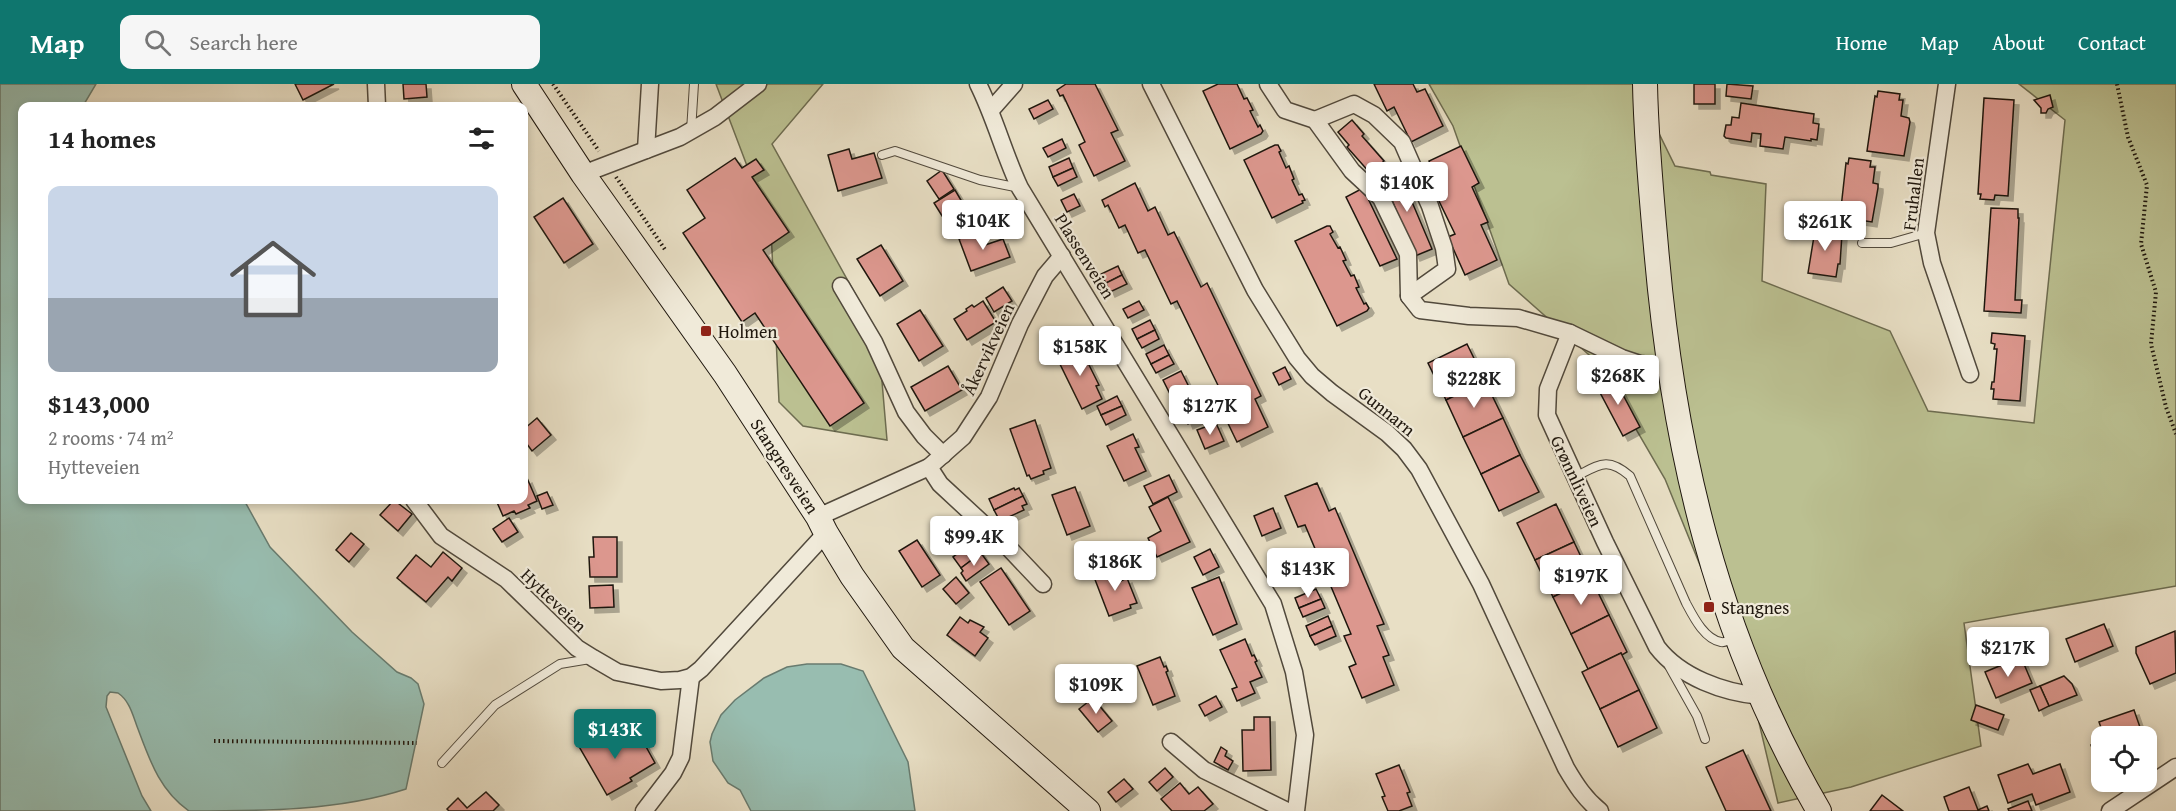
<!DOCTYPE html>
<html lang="en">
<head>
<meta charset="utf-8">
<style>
  body { margin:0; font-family:"Gentium Book Plus",serif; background:#f6f6f6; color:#222; height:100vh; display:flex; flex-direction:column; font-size:22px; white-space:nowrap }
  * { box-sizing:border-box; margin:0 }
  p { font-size:20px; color:#767676 }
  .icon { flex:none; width:33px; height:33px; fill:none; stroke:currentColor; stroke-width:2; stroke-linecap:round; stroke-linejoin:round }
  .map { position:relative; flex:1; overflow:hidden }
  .details { position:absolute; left:18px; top:18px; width:510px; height:402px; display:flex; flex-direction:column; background:#fff; border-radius:12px; box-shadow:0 3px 9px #0003 }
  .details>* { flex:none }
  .fabs { position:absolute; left:2091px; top:642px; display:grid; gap:12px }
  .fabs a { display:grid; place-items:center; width:66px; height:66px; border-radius:12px; background:#fff; box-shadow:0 3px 9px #0003; font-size:30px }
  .price { position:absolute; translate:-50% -51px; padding:0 14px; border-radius:6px; background:#fff; color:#222; font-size:20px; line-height:39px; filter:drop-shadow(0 2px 3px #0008) }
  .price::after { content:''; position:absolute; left:50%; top:36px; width:18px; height:14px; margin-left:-9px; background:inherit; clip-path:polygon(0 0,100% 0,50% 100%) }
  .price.selected { background:#0f766e; color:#fff }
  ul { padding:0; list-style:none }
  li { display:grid; align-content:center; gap:12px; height:318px; padding:0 30px }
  li span { display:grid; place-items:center; height:186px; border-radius:12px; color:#555 }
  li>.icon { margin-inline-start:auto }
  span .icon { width:108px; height:108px; fill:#fffc; stroke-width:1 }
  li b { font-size:26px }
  h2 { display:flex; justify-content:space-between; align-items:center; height:72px; padding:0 30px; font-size:26px }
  header { display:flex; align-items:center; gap:36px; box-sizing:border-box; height:84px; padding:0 30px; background:#0f766e; color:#fff }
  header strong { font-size:28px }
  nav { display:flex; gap:33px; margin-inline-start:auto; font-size:21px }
  .search { width:420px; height:54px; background:#f6f6f6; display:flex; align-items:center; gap:15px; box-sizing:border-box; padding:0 21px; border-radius:12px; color:#767676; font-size:22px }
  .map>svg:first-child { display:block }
  .green { fill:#bbc091; stroke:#6d6c50; stroke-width:1.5 }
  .water { fill:#98bdb0; stroke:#687b6f; stroke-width:1.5 }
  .building { fill:#dc978e; stroke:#1f170e; stroke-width:1.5; filter:url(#shadow) }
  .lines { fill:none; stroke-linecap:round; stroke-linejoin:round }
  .lane-casing { stroke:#51493c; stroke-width:10 }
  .street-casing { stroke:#51493c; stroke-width:19 }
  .secondary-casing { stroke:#1f170e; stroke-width:26 }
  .path { stroke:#1f170e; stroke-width:4; stroke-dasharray:1.5 3; stroke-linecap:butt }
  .lane { stroke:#f0ead9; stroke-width:8 }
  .street { stroke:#f0ead9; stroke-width:16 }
  .secondary { stroke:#f0ead9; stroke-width:24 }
  .poi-dot { fill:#8f2418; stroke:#f0ead9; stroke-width:2 }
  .labels { text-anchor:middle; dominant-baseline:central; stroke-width:4.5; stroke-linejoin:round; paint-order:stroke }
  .street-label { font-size:18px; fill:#1f170e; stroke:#f0ead9 }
  .poi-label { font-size:18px; fill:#1f170e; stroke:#f0ead9; text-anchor:start }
</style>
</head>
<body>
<header>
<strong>Map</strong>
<div class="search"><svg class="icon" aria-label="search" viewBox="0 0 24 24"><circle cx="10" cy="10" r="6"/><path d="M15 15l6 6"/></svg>Search here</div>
<nav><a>Home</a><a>Map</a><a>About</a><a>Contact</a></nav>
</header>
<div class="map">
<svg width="2176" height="727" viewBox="0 0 2176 727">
  <defs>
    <filter id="shadow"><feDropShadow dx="5" dy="5" stdDeviation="0" flood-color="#0004"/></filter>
  </defs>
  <rect width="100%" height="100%" fill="#e8dfc5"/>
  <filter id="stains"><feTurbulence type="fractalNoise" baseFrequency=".00333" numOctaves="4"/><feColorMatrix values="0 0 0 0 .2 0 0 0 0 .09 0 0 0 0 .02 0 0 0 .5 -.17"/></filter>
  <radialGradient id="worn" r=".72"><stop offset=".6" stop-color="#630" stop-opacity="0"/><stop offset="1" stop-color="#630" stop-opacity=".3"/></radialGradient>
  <g class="green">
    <path d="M716,0H823L772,60L878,251L887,356L803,342L779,318L771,145Z"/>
    <path d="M1429,0H1647L1649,29L1675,82L1710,88L1711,91L1766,100L1762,197L1890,247L1928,327L2034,339L2065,36L2019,0H2176V502L1964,539L1981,662L1851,703L1778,719L1752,609L1665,395L1597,278L1509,200L1453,42Z"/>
  </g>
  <g class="water">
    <path d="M0,0H96L83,22H22V416H244L270,463L352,548L397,588L411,594L418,600L424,620L406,705C339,727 262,727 189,727C160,707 150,677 138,645C133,632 130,617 118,609L110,608L107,612L106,623L142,712L151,727H0Z"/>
    <path d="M807,580H841L863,587L908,678L915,727H751L740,706L728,699L713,677L710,658L712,650L721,631L735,616L764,594L787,583Z"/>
  </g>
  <g class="building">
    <path d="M295,0H334L303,16Z"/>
    <path d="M403,0H426L427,13L404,15Z"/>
    <path d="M1066,0H1095L1118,46L1111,49L1125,77L1094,92L1079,61L1085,58L1063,11L1060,12L1057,6Z"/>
    <path d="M1218,0H1237L1244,15L1247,14L1253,26L1250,27L1258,43L1260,41L1263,47L1261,50L1230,65L1203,7Z"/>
    <path d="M1374,0H1413L1417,8L1425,5L1443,42L1411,58L1394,23L1387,27Z"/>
    <rect x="1694" y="0" width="21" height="20"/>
    <path d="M1727,0L1753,2L1751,15L1726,12Z"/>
    <path d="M1878,7L1900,10L1899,16H1903L1901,32L1909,34L1910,38L1904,72L1867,67L1875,12L1877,13Z"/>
    <path d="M2050,11L2053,23L2048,25L2046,29H2041V24L2034,16Z"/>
    <path d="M1984,14L2014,16L2008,112L1995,111L1994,116L1980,115L1981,110H1978Z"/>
    <path d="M1048,16L1053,25L1034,35L1029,25Z"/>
    <path d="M1741,19L1814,30L1813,39L1819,40L1817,56L1811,55V57L1785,53L1783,65L1760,62L1761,50L1752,49L1751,58L1726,54L1724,52L1726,41H1731L1732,33L1739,34Z"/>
    <path d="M1352,36L1364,50L1362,52L1384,77L1370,89L1347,63L1349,61L1338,48Z"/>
    <path d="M1062,55L1066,64L1048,73L1043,64Z"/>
    <path d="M1275,61H1278L1281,67L1279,68L1286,84L1289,82L1294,95L1292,96L1299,111L1302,110L1305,116L1302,117L1303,119L1272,134L1244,76Z"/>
    <path d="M1461,62L1479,99L1472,103L1488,138L1481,141L1497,176L1465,191L1448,153L1455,150L1438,115L1446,111L1429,77Z"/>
    <path d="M849,65L852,75L874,69L882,94L838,107L828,71Z"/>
    <path d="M735,74L742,84L756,75L764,86L752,93L789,148L763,166L864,319L830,342L755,229L742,238L683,149L705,134L687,106Z"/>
    <path d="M1069,74L1073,84L1053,93L1049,83Z"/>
    <path d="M1849,74L1871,77L1870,83H1875L1873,99L1878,100V104L1872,138L1840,133L1846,79L1848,80Z"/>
    <path d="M1073,84L1077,93L1058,102L1053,93Z"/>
    <path d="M1398,85L1432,165L1415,172L1382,92Z"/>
    <path d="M942,86L954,105L939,115L927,97Z"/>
    <path d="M1135,99L1148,127L1155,123L1168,151L1174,148L1201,203L1207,199L1261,312L1255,315L1268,343L1237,358L1222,327L1229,324L1177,217L1171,220L1145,166L1138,169L1125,141L1119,144L1108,121L1105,123L1102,116Z"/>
    <path d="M1363,104L1397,175L1380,182L1346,113Z"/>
    <path d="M955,106L965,123L944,135L934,119Z"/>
    <path d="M1074,110L1080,122L1067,128L1061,116Z"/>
    <path d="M563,114L593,160L564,179L534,133Z"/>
    <path d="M1991,124L2018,125V134H2019L2015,216H2022L2021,229L1984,227Z"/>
    <path d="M1816,140L1829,142L1828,148L1842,150L1840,180H1838L1836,193L1808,189Z"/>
    <path d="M1327,142H1330L1333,148L1330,150L1338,164L1340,163L1346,176L1343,177L1351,192L1354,191L1359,203L1356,204L1364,220L1366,219L1369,224L1367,227L1337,242L1295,157Z"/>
    <path d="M980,147L985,161L1003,155L1010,173L971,187L959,155Z"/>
    <path d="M881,161L903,197L880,212L857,175Z"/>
    <path d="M1118,182L1122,191L1106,199L1101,190Z"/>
    <path d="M1122,191L1127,200L1110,208L1106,199Z"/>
    <path d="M1003,203L1012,217L994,228L986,214Z"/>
    <path d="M983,217L996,238L967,256L954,235L967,227L966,225L972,221L974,223Z"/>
    <path d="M1139,217L1144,226L1128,234L1123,225Z"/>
    <path d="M920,226L943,262L919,277L897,240Z"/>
    <path d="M1150,236L1155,246L1137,255L1132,245Z"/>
    <path d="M1155,246L1159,255L1142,264L1137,255Z"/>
    <path d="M1992,249L2025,252L2020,317L1993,315L1994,305H1991L1992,298H1994L1997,265H1994L1995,260L1991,259Z"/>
    <path d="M1467,260L1485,297L1446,316L1428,279Z"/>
    <path d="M1164,261L1169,271L1151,280L1146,270Z"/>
    <path d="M1080,263L1099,301L1096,302L1102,315L1082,325L1057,274Z"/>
    <path d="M1169,271L1174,280L1156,289L1151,280Z"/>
    <path d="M948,282L962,306L925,327L911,303Z"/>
    <path d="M1285,283L1291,295L1279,301L1273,289Z"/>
    <path d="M1181,287L1190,305L1172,314L1163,296Z"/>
    <path d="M1613,292L1640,343L1623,352L1596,301Z"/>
    <path d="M1485,297L1503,334L1463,353L1446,316Z"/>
    <path d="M1199,311L1203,321L1184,330L1179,321Z"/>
    <path d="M1117,312L1122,322L1101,331L1097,322Z"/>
    <path d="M1203,321L1208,330L1188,340L1184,330Z"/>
    <path d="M1122,322L1126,331L1106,341L1101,331Z"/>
    <path d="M537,334L551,351L532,367L524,356V345Z"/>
    <path d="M1503,334L1520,371L1481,390L1463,353Z"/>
    <path d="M1035,336L1051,384L1043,387L1044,390L1031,395L1029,391L1027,392L1010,345Z"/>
    <path d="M1216,339L1224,357L1205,365L1197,346Z"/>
    <path d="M1133,350L1139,363L1135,364L1146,387L1124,397L1107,362Z"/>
    <path d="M1520,371L1539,408L1499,427L1481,390Z"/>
    <path d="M1169,391L1177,408L1153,420L1144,402Z"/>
    <path d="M527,394L537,417L528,421L530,424L516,430L514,427L503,432L496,416H524V396Z"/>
    <path d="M1317,399L1329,427L1335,424L1384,540L1377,542L1389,571L1383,573L1394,601L1362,614L1349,583L1356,580L1344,552L1351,550L1305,441L1298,443L1285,412Z"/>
    <path d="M1075,403L1090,442L1067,451L1052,411Z"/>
    <path d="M1014,404L1015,406L1019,404L1023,412L994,426L989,415Z"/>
    <path d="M547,408L553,421L542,425L537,412Z"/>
    <path d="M1023,412L1027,420L1022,422L1024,426L1000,437L994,426Z"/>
    <path d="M1168,413L1190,458L1157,473L1148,454L1161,447L1149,423Z"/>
    <path d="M394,416L412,430L398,447L380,431Z"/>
    <path d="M1556,420L1574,458L1535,476L1517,439Z"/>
    <path d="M1273,424L1281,444L1262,452L1254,432Z"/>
    <path d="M509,434L518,448L502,458L493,445Z"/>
    <path d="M351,449L364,460L349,478L336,466Z"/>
    <path d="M593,453H617V493H590L589,473H594Z"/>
    <path d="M917,456L940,491L922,503L899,467Z"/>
    <path d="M973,458L981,469L961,484L953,473Z"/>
    <path d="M1574,458L1591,494L1553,513L1535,476Z"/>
    <path d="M1210,465L1219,483L1203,491L1194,473Z"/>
    <path d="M443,468L462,484L452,497L448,493L426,518L397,494L416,471L431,483Z"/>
    <path d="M981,469L989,480L966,497L961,489L963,487L961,484Z"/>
    <path d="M1001,484L1030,527L1009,541L980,498Z"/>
    <path d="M1116,484L1121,497L1127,494L1137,519L1130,521L1131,524L1109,532L1094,493Z"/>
    <path d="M956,493L969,509L956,520L943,505Z"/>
    <path d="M1219,493L1237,540L1213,551L1192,504Z"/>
    <path d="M1591,494L1609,531L1571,550L1553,513Z"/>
    <path d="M613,501L614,523L590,524L589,502Z"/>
    <path d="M1316,505L1321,515L1299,524L1295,514Z"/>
    <path d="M1321,515L1325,524L1303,533L1299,524Z"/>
    <path d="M1609,531L1627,568L1622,571L1621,569L1588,585L1571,550Z"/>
    <path d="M1328,532L1332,542L1310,552L1306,542Z"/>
    <path d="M960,533L968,539L970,536L984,543L980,548L988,554L975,572L947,551Z"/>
    <path d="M2104,540L2113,562L2075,578L2066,555Z"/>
    <path d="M1332,542L1336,552L1315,561L1310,552Z"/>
    <path d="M2175,547L2176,589L2150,600L2136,569V563Z"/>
    <path d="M1245,555L1252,572L1254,571L1257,577L1255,578L1262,593L1250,598L1255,609L1237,617L1232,605L1237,603L1220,566Z"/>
    <path d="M1621,569L1639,606L1600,625L1582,588Z"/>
    <path d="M1160,573L1164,583L1166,582L1168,587L1166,588L1175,612L1153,621L1137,582Z"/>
    <path d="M2021,573L2032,599L1996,614L1985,588Z"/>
    <path d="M2064,592L2072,600L2077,611L2049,622L2040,602Z"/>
    <path d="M2040,602L2049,622L2039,627L2030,606Z"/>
    <path d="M1639,606L1657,644L1618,663L1600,625Z"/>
    <path d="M1216,612L1222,623L1205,632L1199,621Z"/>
    <path d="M1093,614L1112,637L1098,648L1079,625Z"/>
    <path d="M1976,621L2004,631L1998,646L1971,636Z"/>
    <path d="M2134,626L2142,649L2133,652H2104L2099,638Z"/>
    <path d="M1254,633H1270L1271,686L1243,687L1242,646H1254Z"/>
    <path d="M602,645L615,667L640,652L655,679L630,694L632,697L607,711L577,659Z"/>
    <path d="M2102,657V683L2099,684L2091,661Z"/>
    <path d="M1221,663L1227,667L1225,672L1233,677L1228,686L1214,678Z"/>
    <path d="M1743,666L1771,727H1726L1706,683Z"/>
    <path d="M2028,680L2033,690L2060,680L2070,708L2036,721L2032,710L2008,719L1998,691Z"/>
    <path d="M1399,681L1410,708L1407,709L1412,722L1399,727H1388L1382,713L1385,712L1376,690Z"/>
    <path d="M1165,684L1173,693L1157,707L1149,698Z"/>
    <path d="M1124,695L1133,705L1116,718L1108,708Z"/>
    <path d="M1180,699L1189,710L1198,703L1213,720L1204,727H1172L1161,715Z"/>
    <path d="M1969,703L1978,726L1987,722L1989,727H1949L1944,713Z"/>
    <path d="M486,708L499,721L493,727H449L447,725L458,714L467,724Z"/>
    <path d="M1882,711L1903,727H1870Z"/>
    <path d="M2028,717L2032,727H2009L2008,725Z"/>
  </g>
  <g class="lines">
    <defs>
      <g id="lane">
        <path d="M691,47L694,0"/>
        <path d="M882,71L895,67L980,96L1020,104"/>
        <path d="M1862,159H1891L1926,149"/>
        <path d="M1575,393C1599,381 1607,372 1630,392L1686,519C1693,532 1704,555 1721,558C1725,559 1730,556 1734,554"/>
        <path d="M1669,582L1697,632L1705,655"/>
        <path d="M442,679L495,621L560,580L590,575"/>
      </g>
      <g id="street">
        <path d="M376,0L377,22"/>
        <path d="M978,0C995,34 1004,70 1020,104L1273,520L1294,588L1305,651L1296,727"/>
        <path d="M1151,0L1255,206L1297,274L1312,292L1332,309L1387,349L1404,365L1419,385L1481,500L1566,684C1576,701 1585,715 1600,727"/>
        <path d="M1268,0L1285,26L1315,36L1352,87L1381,114L1408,170L1409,212"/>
        <path d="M1947,0L1926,149L1932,179L1970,290"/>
        <path d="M991,26L1014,0"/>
        <path d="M1315,36L1354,20L1374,31L1402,58L1430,122L1444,164L1447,185L1409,212L1420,226L1469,232L1518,234L1570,249L1622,274L1640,280L1668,283"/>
        <path d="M646,66L650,0"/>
        <path d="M583,90L680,53L715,33L758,0"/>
        <path d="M841,202L874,258L906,328L924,352L943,371"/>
        <path d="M1570,249L1548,305L1547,331L1605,458L1657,563C1680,593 1724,609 1761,612"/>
        <path d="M929,383L940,400L1007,462L1043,500"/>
        <path d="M414,416L441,452L506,495L577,564L593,574L617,588L661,597L680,596L691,593L701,585L826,449"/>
        <path d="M818,433L929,383L963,353L989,313L1020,240L1045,192L1062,172"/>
        <path d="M1171,658L1204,686L1287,727"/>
        <path d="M644,727L673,689L681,673L691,593"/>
        <path d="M2110,727L2176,683"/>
      </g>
      <g id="secondary">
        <path d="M524,0L583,90L725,290L818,433L826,449L852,492L903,564L1088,727"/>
        <path d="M1645,0C1646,54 1651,108 1656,163C1673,364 1716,551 1819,727"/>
      </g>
    </defs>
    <use href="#lane" class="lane-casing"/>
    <use href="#street" class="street-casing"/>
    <use href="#secondary" class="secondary-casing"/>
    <g class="path">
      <path d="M553,0L599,67"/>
      <path d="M2117,0L2128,53L2147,101L2141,160L2156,208L2151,260L2166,323L2176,350"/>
      <path d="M616,93L666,167"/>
      <path d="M214,657L417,659"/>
    </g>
    <use href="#lane" class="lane"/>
    <use href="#street" class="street"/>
    <use href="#secondary" class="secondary"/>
  </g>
  <g class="poi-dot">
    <rect x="700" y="241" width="12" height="12" rx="3"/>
    <rect x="1703" y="517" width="12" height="12" rx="3"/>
  </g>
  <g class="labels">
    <g class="street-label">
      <text transform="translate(1913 110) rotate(-83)">Fruhallen</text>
      <text transform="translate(1085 172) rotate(58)">Plassenveien</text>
      <text transform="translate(988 265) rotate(-65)">Åkervikveien</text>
      <text transform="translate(1387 327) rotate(39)">Gunnarn</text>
      <text transform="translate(785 382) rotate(57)">Stangnesveien</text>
      <text transform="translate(1577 397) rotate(65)">Grønnliveien</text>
      <text transform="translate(554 516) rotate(44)">Hytteveien</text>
    </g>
    <g class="poi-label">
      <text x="718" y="247">Holmen</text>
      <text x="1721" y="523">Stangnes</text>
    </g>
  </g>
  <rect width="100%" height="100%" filter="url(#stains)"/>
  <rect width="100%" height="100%" fill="url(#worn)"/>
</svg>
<div class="fabs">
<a><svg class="icon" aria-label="locate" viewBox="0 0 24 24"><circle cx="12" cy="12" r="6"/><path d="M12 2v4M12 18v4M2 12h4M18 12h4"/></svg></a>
</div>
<b class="price" style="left:1407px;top:129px">$140K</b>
<b class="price" style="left:983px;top:167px">$104K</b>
<b class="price" style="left:1825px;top:168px">$261K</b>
<b class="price" style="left:1080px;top:293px">$158K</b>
<b class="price" style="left:1618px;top:322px">$268K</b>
<b class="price" style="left:1474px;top:325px">$228K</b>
<b class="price" style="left:1210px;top:352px">$127K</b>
<b class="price" style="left:974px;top:483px">$99.4K</b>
<b class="price" style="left:1115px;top:508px">$186K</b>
<b class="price" style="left:1308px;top:515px">$143K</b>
<b class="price" style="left:1581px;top:522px">$197K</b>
<b class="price" style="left:2008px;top:594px">$217K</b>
<b class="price" style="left:1096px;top:631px">$109K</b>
<b class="price selected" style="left:615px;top:676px">$143K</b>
<section class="details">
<h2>14 homes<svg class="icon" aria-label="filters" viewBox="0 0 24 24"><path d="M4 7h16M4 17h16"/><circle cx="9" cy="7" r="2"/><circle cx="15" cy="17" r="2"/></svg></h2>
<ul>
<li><span style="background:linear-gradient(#c9d6e8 60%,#9aa5b1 0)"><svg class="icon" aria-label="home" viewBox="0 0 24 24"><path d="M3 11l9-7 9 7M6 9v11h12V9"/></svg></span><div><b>$143,000</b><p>2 rooms · 74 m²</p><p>Hytteveien</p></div></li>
</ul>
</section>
</div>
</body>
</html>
